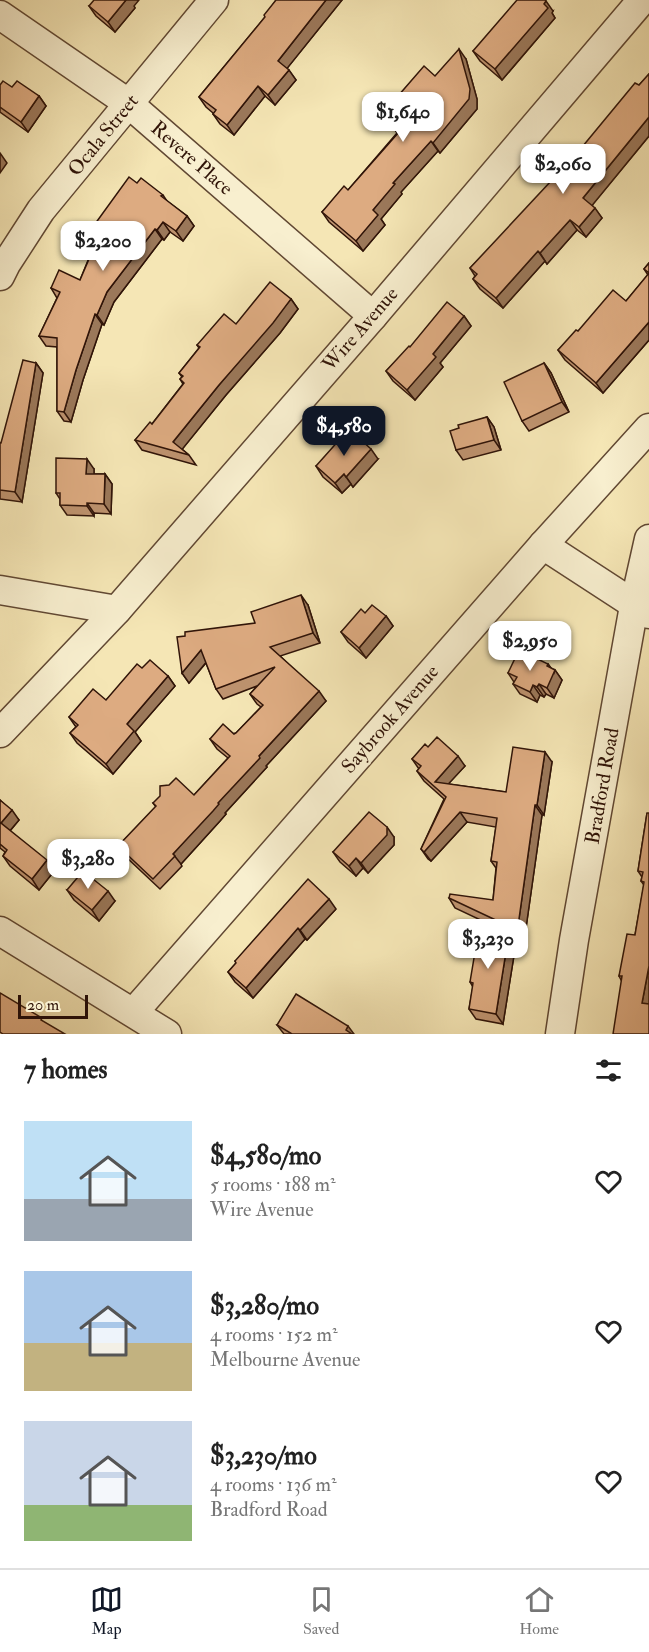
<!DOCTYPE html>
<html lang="en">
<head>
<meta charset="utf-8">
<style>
  body { margin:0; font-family:"IM FELL Double Pica",serif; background:#f2f2f2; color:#222; height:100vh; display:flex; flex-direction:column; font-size:22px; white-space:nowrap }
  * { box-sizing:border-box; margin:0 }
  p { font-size:20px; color:#767676 }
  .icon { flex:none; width:33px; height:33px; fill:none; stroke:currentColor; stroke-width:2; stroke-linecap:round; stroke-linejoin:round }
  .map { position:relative; height:1034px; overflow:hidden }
  .drawer { display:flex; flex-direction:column; background:#fff; flex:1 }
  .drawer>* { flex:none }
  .scale { position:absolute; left:18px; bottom:15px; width:70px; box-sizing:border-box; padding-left:6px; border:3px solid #301408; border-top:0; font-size:16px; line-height:21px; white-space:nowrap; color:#301408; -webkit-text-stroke:4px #f8efcf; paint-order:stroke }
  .price { position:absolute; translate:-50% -51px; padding:0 14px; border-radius:12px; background:#fff; color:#222; font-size:20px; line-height:39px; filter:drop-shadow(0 2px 3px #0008) }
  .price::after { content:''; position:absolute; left:50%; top:36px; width:18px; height:14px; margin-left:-9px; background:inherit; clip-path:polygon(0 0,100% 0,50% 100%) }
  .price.on { background:#111827; color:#fff }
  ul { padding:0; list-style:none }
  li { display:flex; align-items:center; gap:18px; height:150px; padding:0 24px }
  li span { display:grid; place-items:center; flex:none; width:168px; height:120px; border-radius:0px; color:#555 }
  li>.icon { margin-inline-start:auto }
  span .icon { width:72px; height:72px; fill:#fffc; stroke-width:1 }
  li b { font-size:26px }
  h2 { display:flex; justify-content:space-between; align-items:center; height:72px; padding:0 24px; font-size:26px }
  .menu { display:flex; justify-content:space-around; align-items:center; height:84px; border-top:2px solid #e0e0e0; background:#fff; font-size:16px; color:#767676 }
  .menu a { display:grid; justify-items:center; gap:3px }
  .menu .on { color:#111827 }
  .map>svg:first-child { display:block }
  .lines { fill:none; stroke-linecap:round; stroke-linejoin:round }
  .minor-casing { stroke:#614833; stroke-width:31 }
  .minor { stroke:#f8efcf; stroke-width:28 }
  .wall { fill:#be936f; stroke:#301408; stroke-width:1.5 }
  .shaded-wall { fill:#9b785a; stroke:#301408; stroke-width:1.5 }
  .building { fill:#ddab81; stroke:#301408; stroke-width:1.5 }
  .labels { text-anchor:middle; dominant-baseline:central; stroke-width:5; stroke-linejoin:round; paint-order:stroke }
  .street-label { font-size:20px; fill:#301408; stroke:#f8efcf }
</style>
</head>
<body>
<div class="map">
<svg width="649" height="1034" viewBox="0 0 649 1034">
  <rect width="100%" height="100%" fill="#f5e6b5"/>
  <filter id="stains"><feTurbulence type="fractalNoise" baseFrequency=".00333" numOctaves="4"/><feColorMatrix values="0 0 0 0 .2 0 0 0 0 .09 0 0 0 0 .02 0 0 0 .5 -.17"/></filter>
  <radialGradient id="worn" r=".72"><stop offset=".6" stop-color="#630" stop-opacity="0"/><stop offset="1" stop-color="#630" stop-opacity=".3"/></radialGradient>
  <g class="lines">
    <defs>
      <g id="minor">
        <path d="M0,15L128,103L373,316"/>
        <path d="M0,276L6,264L41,210L214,0"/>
        <path d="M543,545L649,614"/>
        <path d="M0,590L117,610"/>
        <path d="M0,733L117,610L373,316L642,0"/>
        <path d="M0,931L167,1034"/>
        <path d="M134,1012L543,545L649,428"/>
        <path d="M560,1034L574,940L634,606L649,539"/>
      </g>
    </defs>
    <use href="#minor" class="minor-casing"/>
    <use href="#minor" class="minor"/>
  </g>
  <g class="wall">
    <path d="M276,0H342L287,68L296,80L275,105L265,96L234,135L220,124L213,114V113L206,107L199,97L265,17Z"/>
    <path d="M89,6H134L135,8L115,32L96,16Z"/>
    <path d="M553,11L552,13L555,18L502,80L480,61L473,51Z"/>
    <path d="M466,59L477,99V109L440,153L438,151L401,192L402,194L381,219L385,225L363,251L329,222L322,212L348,190L397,133L392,125L393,124L390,120L403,104L398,96Z"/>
    <path d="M649,74V136L592,205L602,218L586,237L577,230L547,264L545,261L503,308L480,289L473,279L475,276L470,268L554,181Z"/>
    <path d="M0,85L12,87L39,96L46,106L28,132L0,112Z"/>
    <path d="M137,183L163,195L167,201L187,216L194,226L183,241L170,232L164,240L162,239L114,302L104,325L102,324L83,380L71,422L64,421L57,411V347L46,346L39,336L57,298L51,288L80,280L93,248L87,239L88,237L87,235Z"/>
    <path d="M649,263V340L603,393L565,360L558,350L578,331L626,301L648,275L644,269Z"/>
    <path d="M291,299L298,309L280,333L226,395L182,449L189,455L196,465L142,450L135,440L152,424L183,384L180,379L182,377L179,373L199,348L197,345L236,324Z"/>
    <path d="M464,316L471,326L440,363L443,367L415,400L393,381L386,371L410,347Z"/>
    <path d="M36,363L43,373L22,502L0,499V443H1Z"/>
    <path d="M544,363L551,373L569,412L529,431L522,421Z"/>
    <path d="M487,417L494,427L501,450L463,460L456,450L459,428Z"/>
    <path d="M378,459L353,487L351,484L342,493L323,477L316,466Z"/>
    <path d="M94,469V474H105L112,484L111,514L94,513V516L67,515L60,505V499L56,493Z"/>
    <path d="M308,605L320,643L280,656L326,701L266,766L267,767L225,813L226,814L220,821L181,864L182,866L160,889L125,856L118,846L156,807L153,803L194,795L228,758L217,749L210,739L236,733L261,707L257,704L250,694L257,686L223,699L216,689L206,663L189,683L182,673L255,623Z"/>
    <path d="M365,613L386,616L393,626L366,658L348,642L341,632Z"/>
    <path d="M548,664L551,668L555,670L562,680L554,698L546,694L544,697L540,695L537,702L520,694L513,684L514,682L508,673Z"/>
    <path d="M142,668L168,676L175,686L135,732L141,741L113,774L77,743L70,733L76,727L69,717L106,700Z"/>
    <path d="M428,747L465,766L448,784L506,792L552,762L544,815H542L525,935L508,933L455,908L449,898L493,900L496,868L491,861L496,827L467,822L431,861L428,859L421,849L444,799L424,781L417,771L419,769L412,759Z"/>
    <path d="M0,800L19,820L10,831L55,870L39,890L10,866L3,856L5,852L0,848Z"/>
    <path d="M647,813L649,1034L619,976L635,935L644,885L641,881L642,877L638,871Z"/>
    <path d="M394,837V845L368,873L363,868L356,876L340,862L333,852Z"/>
    <path d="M67,890L115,901L99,921L74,900Z"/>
    <path d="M336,909L307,940L305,939L253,998L235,982L228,972L236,963L235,961Z"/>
    <path d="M516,943L503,1024L476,1019L469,1009L473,987L470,982Z"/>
    <path d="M277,1025L354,1034H284Z"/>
  </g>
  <g class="shaded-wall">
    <path d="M126,0H139L134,6L135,8L115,32L108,22Z"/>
    <path d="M326,0H342L285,71L278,61Z"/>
    <path d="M546,1L553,11L552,13L555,18L502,80L495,69Z"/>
    <path d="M459,49L466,59L477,99V109L440,153L433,143Z"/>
    <path d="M289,70L296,80L275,105L268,95Z"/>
    <path d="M258,86L265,96L234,135L227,125Z"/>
    <path d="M39,96L46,106L28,132L21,122Z"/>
    <path d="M649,117V136L590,208L583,198Z"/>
    <path d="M431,141L438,151L401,192L402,194L381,219L385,225L363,251L356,241L373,210L393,183Z"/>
    <path d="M0,153L7,163L0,173Z"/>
    <path d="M595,208L602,218L586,237L579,227Z"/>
    <path d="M187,216L194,226L183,241L176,231Z"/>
    <path d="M570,220L577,230L547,264L540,253Z"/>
    <path d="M163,222L170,232L164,240L157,230Z"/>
    <path d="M155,229L162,239L114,302L104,325L97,315L107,292Z"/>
    <path d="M538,251L545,261L503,308L496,298Z"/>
    <path d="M291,299L298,309L280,333L226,395L180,452L173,442L219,385Z"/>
    <path d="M95,314L102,324L83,380L71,422L64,412L76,370Z"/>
    <path d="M464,316L471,326L440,363L443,367L415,400L407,390L433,354Z"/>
    <path d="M649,322V340L603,393L596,383Z"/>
    <path d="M36,363L43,373L22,502L15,492Z"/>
    <path d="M544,363L551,373L569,412L562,402Z"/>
    <path d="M487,417L494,427L501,450L494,440Z"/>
    <path d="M371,449L378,459L353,487L346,477Z"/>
    <path d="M87,459L94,469V484L86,474Z"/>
    <path d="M105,474L112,484L111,514L104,504Z"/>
    <path d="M344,474L351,484L342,493L335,483Z"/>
    <path d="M87,503L94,513V516L87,506Z"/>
    <path d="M301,595L308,605L320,643L313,633Z"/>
    <path d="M386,616L393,626L366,658L359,648Z"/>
    <path d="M201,650L208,660L189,683L182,673Z"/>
    <path d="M548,664L554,673L555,670L562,680L554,698L547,688V666Z"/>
    <path d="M168,676L175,686L135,732L141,741L113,774L106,764L127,724Z"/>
    <path d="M539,684L546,694L544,697L537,687Z"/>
    <path d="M533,685L540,695L537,702L530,692Z"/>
    <path d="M319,691L326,701L266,766L267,767L225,813L226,814L220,821L181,864L173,854L259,756Z"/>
    <path d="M545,752L552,762L544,815L537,805Z"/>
    <path d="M458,756L465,766L441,792L435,782Z"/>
    <path d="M535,805L542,815L525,935L518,926Z"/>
    <path d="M12,810L19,820L8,833L1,823Z"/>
    <path d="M460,812L467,822L431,861L424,852Z"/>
    <path d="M387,827L394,837V845L368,873L361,863Z"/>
    <path d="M356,858L363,868L356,876L349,866Z"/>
    <path d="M47,860L55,870L39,890L32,879Z"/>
    <path d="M108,891L115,901L99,921L92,910Z"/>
    <path d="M329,899L336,909L307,940L300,930Z"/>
    <path d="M298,928L305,939L253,998L246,988Z"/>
    <path d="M509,933L516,943L503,1024L496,1014Z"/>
    <path d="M649,966V1012L642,1003Z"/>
    <path d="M348,1026L354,1034H349L346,1030Z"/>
  </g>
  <g class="building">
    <path d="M94,0H126L108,22L89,6Z"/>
    <path d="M276,0H326L278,61L289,70L268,95L258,86L227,125L213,114L216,110L199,97L265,17L264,15Z"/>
    <path d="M517,0H545L546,1L544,4L548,8L495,69L473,51Z"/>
    <path d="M459,49L470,89L469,99L433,143L431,141L393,183L395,184L373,210L378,215L356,241L322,212L344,186L348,190L399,132L392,125L394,123L390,120L405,102L398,96L424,66L435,76Z"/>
    <path d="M649,74V117L583,198L595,208L579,227L570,220L540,253L538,251L496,298L473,279L477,274L470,268L552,180L554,181L635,83L639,85Z"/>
    <path d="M3,81L12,87L17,81L39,96L21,122L0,107V85Z"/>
    <path d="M129,177L137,183L141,178L163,195L161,196L187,216L176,231L163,222L157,230L155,229L107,292L97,315L95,314L76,370L64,412L57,411V338L39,336L60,292L51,288L59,270L80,280L95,245L87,239L89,237L87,235Z"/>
    <path d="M649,263V322L596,383L558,350L576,330L578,331L613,290L626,301L649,273L644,269Z"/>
    <path d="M270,282L291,299L273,323L219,385L173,442L189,455L135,440L150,422L152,424L184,383L180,379L183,376L179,373L200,347L197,345L224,314L236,324Z"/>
    <path d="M447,302L464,316L433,354L436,357L407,390L386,371L409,346L410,347Z"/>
    <path d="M23,360L36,363L15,492L0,490V443H1Z"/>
    <path d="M544,363L562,402L522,421L504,382Z"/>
    <path d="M487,417L494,440L456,450L450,431L459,428L458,425Z"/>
    <path d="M349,429L371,449L346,477L344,474L335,483L316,466Z"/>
    <path d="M56,458L87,459L86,474H105L104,504L87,503V506L60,505V493H56Z"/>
    <path d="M301,595L313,633L270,647L319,691L259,756L260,758L218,803L219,804L213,811L173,854L175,856L153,879L118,846L156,806L153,803L160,796V786L169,785L176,778L194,795L230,756L210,739L223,724L234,734L236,733L263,705L250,694L275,667L216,689L201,650L182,673L177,637L185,636V632L255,623L251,612Z"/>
    <path d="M372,605L386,616L359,648L341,632L361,609L365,613Z"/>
    <path d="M519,650L548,664L547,666L555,670L547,688L539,684L537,687L533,685L530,692L513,684L517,677L508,673Z"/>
    <path d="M150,660L168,676L127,724L134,731L106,764L70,733L78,725L69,717L93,689L106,700L137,664L142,668Z"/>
    <path d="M437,737L458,756L435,782L506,792L513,747L545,752L537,805H535L518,926L502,923L449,898L450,894L493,900L497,862L491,861L497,818L460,812L424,852L421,849L446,797L417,771L421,766L412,759L425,744L428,747Z"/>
    <path d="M0,800L12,810L1,823L47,860L32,879L3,856L7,850L0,844Z"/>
    <path d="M369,812L387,827V835L361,863L356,858L349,866L333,852Z"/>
    <path d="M647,813H649V966L642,1003L649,1004V1034H613L622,976H619L627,934L635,935L644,882L641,881L643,872L638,871Z"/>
    <path d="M83,871L108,891L92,910L67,890Z"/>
    <path d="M308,879L329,899L300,930L298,928L246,988L228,972L236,963L235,961Z"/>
    <path d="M479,928L509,933L496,1014L469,1009L473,983L470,982Z"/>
    <path d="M0,993L42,1018L41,1020L65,1034H3L0,1032Z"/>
    <path d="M296,994L348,1026L346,1030L352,1034H292L277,1025Z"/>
  </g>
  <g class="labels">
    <g class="street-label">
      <text transform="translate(103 135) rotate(-51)">Ocala Street</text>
      <text transform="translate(192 158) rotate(41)">Revere Place</text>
      <text transform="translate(360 329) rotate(-49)">Wire Avenue</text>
      <text transform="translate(390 719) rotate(-49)">Saybrook Avenue</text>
      <text transform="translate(602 786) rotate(-80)">Bradford Road</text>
    </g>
  </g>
  <rect width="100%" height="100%" filter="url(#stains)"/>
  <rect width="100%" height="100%" fill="url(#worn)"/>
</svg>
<div class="scale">20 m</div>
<b class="price" style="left:403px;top:143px">$1,640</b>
<b class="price" style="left:563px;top:195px">$2,060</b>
<b class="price" style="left:103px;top:272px">$2,200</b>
<b class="price on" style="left:344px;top:457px">$4,580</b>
<b class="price" style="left:530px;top:672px">$2,950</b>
<b class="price" style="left:88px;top:890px">$3,280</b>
<b class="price" style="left:488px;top:970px">$3,230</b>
</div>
<section class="drawer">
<h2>7 homes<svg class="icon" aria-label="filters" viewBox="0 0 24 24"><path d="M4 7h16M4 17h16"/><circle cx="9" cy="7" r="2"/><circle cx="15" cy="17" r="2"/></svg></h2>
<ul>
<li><span style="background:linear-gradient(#bfe0f5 65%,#9aa5b1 0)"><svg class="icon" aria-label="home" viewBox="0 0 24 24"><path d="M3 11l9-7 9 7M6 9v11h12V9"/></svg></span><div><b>$4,580/mo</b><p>5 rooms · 188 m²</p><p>Wire Avenue</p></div><svg class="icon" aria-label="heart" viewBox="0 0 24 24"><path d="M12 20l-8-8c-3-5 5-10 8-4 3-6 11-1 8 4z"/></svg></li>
<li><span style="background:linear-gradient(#a9c7e8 60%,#c2b280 0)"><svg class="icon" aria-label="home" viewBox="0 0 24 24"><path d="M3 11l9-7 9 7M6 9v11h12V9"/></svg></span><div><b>$3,280/mo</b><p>4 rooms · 152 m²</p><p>Melbourne Avenue</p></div><svg class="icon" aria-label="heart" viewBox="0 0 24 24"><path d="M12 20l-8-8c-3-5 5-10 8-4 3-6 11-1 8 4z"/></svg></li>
<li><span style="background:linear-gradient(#c9d6e8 70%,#8fb573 0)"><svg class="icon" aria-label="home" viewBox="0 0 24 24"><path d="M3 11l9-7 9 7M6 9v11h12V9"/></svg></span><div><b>$3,230/mo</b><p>4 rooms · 136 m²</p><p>Bradford Road</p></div><svg class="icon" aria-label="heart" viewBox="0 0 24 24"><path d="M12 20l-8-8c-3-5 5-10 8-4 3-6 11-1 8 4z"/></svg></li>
</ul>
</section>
<nav class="menu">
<a class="on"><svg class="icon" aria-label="map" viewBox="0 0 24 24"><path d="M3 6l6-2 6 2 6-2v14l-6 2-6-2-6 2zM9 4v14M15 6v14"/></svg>Map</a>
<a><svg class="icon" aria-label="saved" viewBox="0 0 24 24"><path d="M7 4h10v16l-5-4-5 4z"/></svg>Saved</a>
<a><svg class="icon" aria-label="home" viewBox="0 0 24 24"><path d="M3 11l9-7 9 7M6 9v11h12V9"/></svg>Home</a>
</nav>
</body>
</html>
